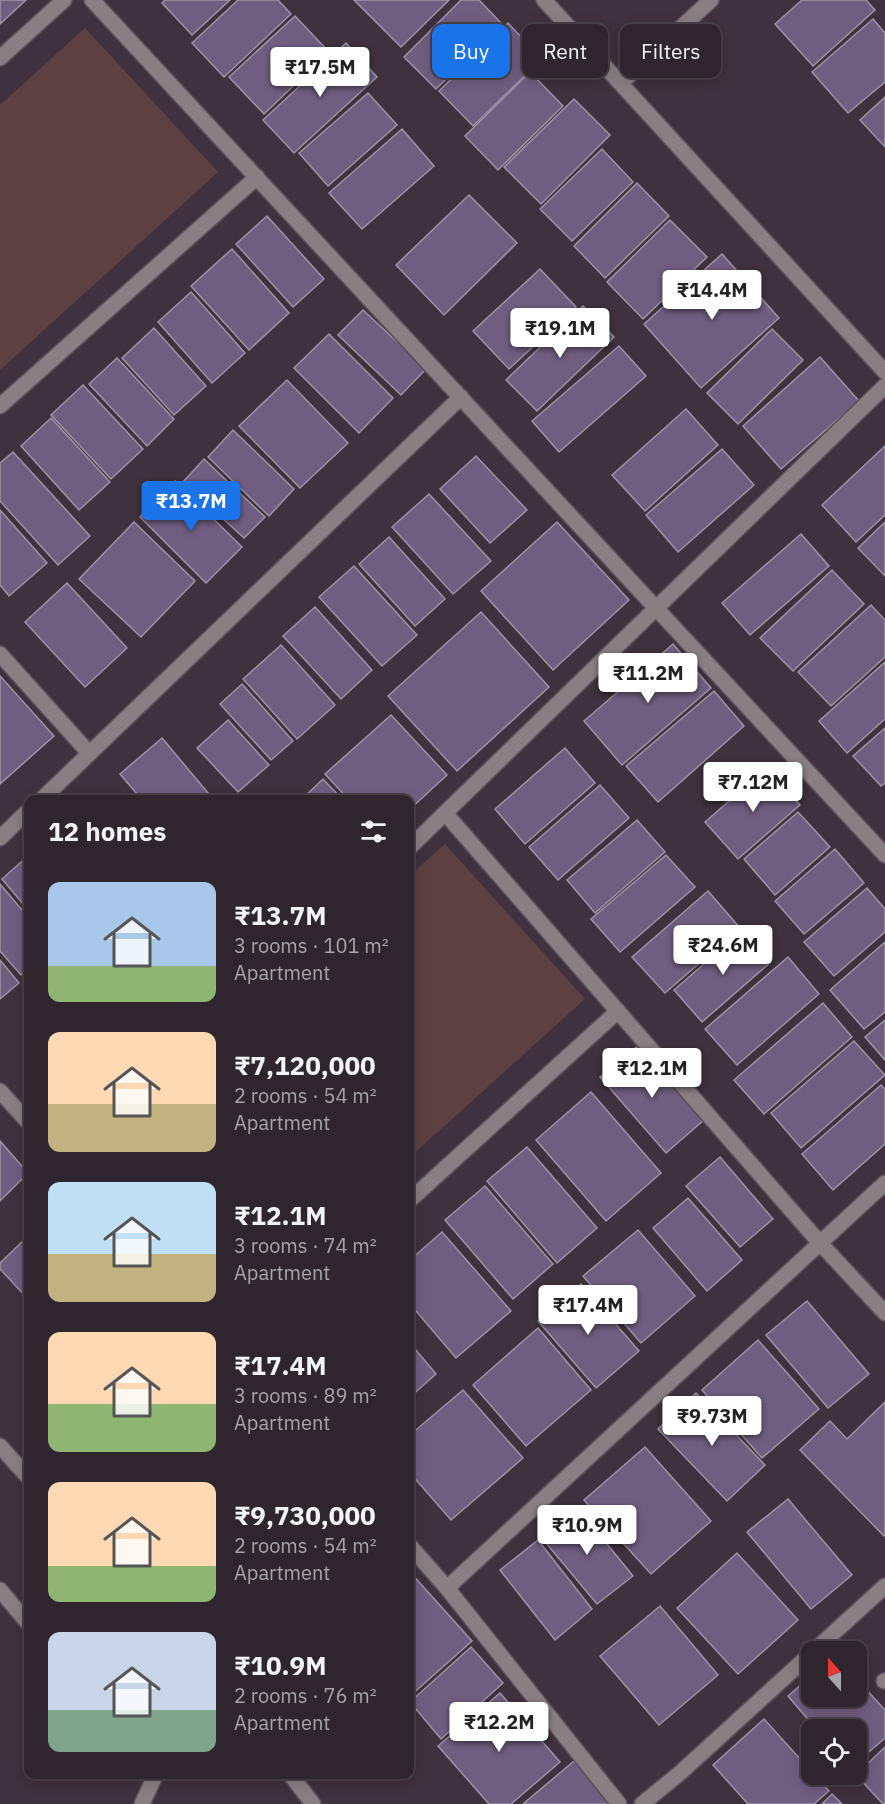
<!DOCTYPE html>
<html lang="en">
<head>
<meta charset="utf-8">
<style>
  body { margin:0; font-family:"IBM Plex Sans",sans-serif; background:#3b313a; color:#f1f3f6; height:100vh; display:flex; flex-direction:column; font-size:22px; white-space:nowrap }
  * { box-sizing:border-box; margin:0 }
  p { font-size:20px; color:#a7a5aa }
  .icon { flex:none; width:33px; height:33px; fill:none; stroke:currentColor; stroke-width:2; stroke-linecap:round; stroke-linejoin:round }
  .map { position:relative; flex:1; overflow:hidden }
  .sheet { position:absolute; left:24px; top:795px; width:390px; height:984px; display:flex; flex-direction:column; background:#2f252e; border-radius:12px; box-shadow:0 3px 15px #0003,0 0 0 2px #4a424a }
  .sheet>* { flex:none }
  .top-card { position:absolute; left:432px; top:24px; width:363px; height:54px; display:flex; gap:12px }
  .needle { width:39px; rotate:339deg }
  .controls { position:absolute; left:801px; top:1641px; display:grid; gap:12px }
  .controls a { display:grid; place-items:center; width:66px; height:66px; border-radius:12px; background:#2f252e; box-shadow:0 3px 15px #0003,0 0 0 2px #4a424a; font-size:30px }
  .price { position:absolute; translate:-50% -51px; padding:0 14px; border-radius:6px; background:#fff; color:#222; font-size:20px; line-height:39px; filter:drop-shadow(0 2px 3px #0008) }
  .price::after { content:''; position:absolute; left:50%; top:36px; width:18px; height:14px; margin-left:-9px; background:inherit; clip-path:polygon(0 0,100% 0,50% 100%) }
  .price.active { background:#1a73e8; color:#fff }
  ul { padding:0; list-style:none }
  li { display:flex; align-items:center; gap:18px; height:150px; padding:0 24px }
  li span { display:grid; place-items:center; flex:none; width:168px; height:120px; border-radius:12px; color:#555 }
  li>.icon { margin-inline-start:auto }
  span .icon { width:72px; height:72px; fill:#fffc; stroke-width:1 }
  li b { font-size:26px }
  h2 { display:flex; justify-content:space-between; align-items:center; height:72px; padding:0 24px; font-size:26px }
  .pill { padding:0 21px; border-radius:12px; background:#2f252e; box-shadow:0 3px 15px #0003,0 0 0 2px #4a424a; font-size:21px; line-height:54px }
  .pill.active { background:#1a73e8; color:#fff }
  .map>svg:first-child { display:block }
  .green { fill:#5d4142 }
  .building { fill:#705e81; stroke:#9c94a5; stroke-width:1.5 }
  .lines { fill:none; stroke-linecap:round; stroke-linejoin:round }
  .minor-casing { stroke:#5a4d59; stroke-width:18 }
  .minor { stroke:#887f82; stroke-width:15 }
</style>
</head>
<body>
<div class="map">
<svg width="885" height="1804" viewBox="0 0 885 1804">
  <rect width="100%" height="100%" fill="#3f313d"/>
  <g class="green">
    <path d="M85,28L218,172L0,370V105Z"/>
    <path d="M445,844L585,999L410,1157V875Z"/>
  </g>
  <g class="building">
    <path d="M0,0H26L0,24Z"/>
    <path d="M165,0H230L192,35L162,3Z"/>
    <path d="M238,0H278L291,14L224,77L192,43Z"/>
    <path d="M354,0H449L401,47Z"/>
    <path d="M461,0H479L502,24L436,89L404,57Z"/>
    <path d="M802,0H866L875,10L813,66L775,24Z"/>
    <path d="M295,16L329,52L264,114L229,77Z"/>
    <path d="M873,19L885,33V82L848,113L812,72Z"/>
    <path d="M508,23L542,59L473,126L439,91Z"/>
    <path d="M346,43L377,77L294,153L263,120Z"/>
    <path d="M530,72L563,106L498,170L465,136Z"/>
    <path d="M368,93L397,125L328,186L299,153Z"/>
    <path d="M885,97V147L860,120Z"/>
    <path d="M574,99L610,135L541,204L504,167Z"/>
    <path d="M402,129L434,166L362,229L329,193Z"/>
    <path d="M602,149L633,182L572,241L540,209Z"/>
    <path d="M637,183L669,216L605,278L574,246Z"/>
    <path d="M469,195L517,243L444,315L396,265Z"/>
    <path d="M267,216L324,279L293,307L236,244Z"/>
    <path d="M670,220L707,257L643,319L607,282Z"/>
    <path d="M232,249L289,313L249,350L191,286Z"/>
    <path d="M722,254L779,318L701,388L644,324Z"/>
    <path d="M540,269L576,307L509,369L473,331Z"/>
    <path d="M191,292L245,353L212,383L158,322Z"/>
    <path d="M583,306L614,337L537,411L506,380Z"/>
    <path d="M363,310L426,369L401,395L338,335Z"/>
    <path d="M154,328L206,386L174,415L122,358Z"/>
    <path d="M772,329L803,360L738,424L707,393Z"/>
    <path d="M329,334L393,398L359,433L294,368Z"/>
    <path d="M619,346L646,376L559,452L532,421Z"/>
    <path d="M820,357L859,401L781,469L743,426Z"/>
    <path d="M117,358L174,419L147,446L89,384Z"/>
    <path d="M287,380L348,443L300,488L239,426Z"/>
    <path d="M83,385L143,449L111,479L51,415Z"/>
    <path d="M686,409L718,445L645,511L612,475Z"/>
    <path d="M51,418L110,482L79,510L21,446Z"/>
    <path d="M233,430L294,489L269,516L208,457Z"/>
    <path d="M885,446V515L856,542L822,505Z"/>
    <path d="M722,449L754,485L678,552L646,515Z"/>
    <path d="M13,452L90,536L58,565L0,501V463Z"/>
    <path d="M476,456L527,510L490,543L440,489Z"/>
    <path d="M204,459L265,517L244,538L183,482Z"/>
    <path d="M175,481L242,547L206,583L140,517Z"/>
    <path d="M429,494L491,561L453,594L392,527Z"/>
    <path d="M0,510L47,563L9,596L0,585Z"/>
    <path d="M134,522L195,581L141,637L79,579Z"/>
    <path d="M557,522L629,600L553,670L481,591Z"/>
    <path d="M885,522V576L858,548Z"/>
    <path d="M801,534L829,566L750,635L722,603Z"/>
    <path d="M389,537L445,599L415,626L359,564Z"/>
    <path d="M354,566L417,635L382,666L319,597Z"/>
    <path d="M832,570L864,604L793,671L760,638Z"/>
    <path d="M67,583L127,648L85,687L25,622Z"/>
    <path d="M871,605L885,620V657L831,706L798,672Z"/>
    <path d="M315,607L372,670L341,699L283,636Z"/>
    <path d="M481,612L549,687L457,771L388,696Z"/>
    <path d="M673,644L711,688L622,765L584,721Z"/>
    <path d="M281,645L335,705L297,739L243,679Z"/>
    <path d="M885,662V719L847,753L819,721Z"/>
    <path d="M0,676L54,736L0,784Z"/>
    <path d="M242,684L293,741L271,760L220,704Z"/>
    <path d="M714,691L744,726L658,802L626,766Z"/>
    <path d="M391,715L447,775L410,809V800H349L325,774Z"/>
    <path d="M228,720L269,765L238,792L197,748Z"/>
    <path d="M885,728V783L881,786L853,756Z"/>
    <path d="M162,738L214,800H142L120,774Z"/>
    <path d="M565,748L595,783L525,844L495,809Z"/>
    <path d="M767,768L800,805L738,859L705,822Z"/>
    <path d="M323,779L343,800H301Z"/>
    <path d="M600,785L629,818L558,880L529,847Z"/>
    <path d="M798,812L830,847L775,895L744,859Z"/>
    <path d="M637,820L665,852L595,913L567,880Z"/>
    <path d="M835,849L864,883L804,934L775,901Z"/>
    <path d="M666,855L695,887L620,952L591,919Z"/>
    <path d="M28,856V910L2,879Z"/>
    <path d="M0,884L28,917V968L21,975L0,951Z"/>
    <path d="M867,888L885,909V932L834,976L804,942Z"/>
    <path d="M708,891L740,928L665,993L632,957Z"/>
    <path d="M744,929L771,962L702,1022L674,990Z"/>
    <path d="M885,942V1012L864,1029L830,990Z"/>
    <path d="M788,957L819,994L737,1065L705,1029Z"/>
    <path d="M0,960L19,983L0,999Z"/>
    <path d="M823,1003L852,1037L764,1114L734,1080Z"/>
    <path d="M885,1020V1060L865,1037Z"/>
    <path d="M854,1041L885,1075L801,1148L771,1113Z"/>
    <path d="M639,1045L704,1120L666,1153L600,1077Z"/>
    <path d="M881,1085L885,1089V1144L833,1190L802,1154Z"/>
    <path d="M591,1092L661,1173L606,1221L536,1140Z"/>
    <path d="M0,1141L28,1173L0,1201Z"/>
    <path d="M527,1147L597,1228L557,1263L487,1181Z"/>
    <path d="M720,1157L773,1219L740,1247L686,1186Z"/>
    <path d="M485,1186L553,1264L513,1299L445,1220Z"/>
    <path d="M688,1198L742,1260L707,1291L653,1228Z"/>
    <path d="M638,1230L695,1296L641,1343L583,1276Z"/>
    <path d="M442,1232L511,1311L456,1358L410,1304V1260Z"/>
    <path d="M28,1236V1299L0,1269V1263Z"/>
    <path d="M581,1284L639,1351L596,1388L538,1321Z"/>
    <path d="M807,1301L869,1374L828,1408L766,1335Z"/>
    <path d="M538,1328L591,1390L526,1446L473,1385Z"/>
    <path d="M758,1340L819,1409L762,1458L702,1390Z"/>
    <path d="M410,1343L436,1374L410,1397Z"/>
    <path d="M463,1390L523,1458L451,1520L410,1473V1435Z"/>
    <path d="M696,1393L765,1465L727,1501L658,1429Z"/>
    <path d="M885,1402V1534L884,1536L800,1450L830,1421L847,1439Z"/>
    <path d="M645,1447L711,1521L651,1574L584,1500Z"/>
    <path d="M788,1499L852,1575L811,1609L747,1532Z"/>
    <path d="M577,1507L633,1576L597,1604L541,1537Z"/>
    <path d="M538,1540L592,1609L555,1640L500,1570Z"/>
    <path d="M737,1553L798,1620L738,1674L677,1608Z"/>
    <path d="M410,1572L472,1641L410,1696Z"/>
    <path d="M660,1606L718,1675L659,1725L600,1656Z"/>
    <path d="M471,1647L503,1683L441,1739L410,1702Z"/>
    <path d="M812,1675V1696H856V1678L885,1710V1738L856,1763V1730H817L788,1696Z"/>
    <path d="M500,1693L560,1762L511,1804H489L438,1746Z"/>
    <path d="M764,1719L829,1791L814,1804H748L713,1765Z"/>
    <path d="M885,1747V1804H883L856,1775Z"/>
    <path d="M574,1761L611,1804H523Z"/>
    <path d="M832,1794L842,1804H822Z"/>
  </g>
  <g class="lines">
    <defs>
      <g id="minor">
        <path d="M92,0L885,855"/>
        <path d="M544,0L885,372"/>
        <path d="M0,58L64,0"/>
        <path d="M621,83L711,0"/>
        <path d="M0,406L257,177"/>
        <path d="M0,654L89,753"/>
        <path d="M41,800L461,397"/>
        <path d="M445,813L819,1242L885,1313"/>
        <path d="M0,838L28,811"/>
        <path d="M410,847L885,386"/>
        <path d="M0,1091L28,1122"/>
        <path d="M410,1200L618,1011"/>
        <path d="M0,1446L28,1477"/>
        <path d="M410,1546L447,1588L619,1804"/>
        <path d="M447,1588L885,1183"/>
        <path d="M0,1590L28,1623"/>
        <path d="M884,1681H885"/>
        <path d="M290,1774L313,1804"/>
        <path d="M142,1804L156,1774"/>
        <path d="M642,1804L680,1773L885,1586"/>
      </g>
    </defs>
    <use href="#minor" class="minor-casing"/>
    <use href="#minor" class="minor"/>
  </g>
</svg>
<div class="controls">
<a><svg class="needle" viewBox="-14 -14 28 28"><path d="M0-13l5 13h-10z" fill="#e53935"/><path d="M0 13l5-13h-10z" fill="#a7a5aa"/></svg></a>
<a><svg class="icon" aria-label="locate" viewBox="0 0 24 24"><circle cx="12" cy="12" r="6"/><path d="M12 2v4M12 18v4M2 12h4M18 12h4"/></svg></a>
</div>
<b class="price" style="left:320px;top:98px">₹17.5M</b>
<b class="price" style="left:712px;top:321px">₹14.4M</b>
<b class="price" style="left:560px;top:359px">₹19.1M</b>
<b class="price active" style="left:191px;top:532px">₹13.7M</b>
<b class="price" style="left:648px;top:704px">₹11.2M</b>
<b class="price" style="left:753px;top:813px">₹7.12M</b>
<b class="price" style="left:723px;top:976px">₹24.6M</b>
<b class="price" style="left:652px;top:1099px">₹12.1M</b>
<b class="price" style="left:588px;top:1336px">₹17.4M</b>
<b class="price" style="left:712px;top:1447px">₹9.73M</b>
<b class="price" style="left:587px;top:1556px">₹10.9M</b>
<b class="price" style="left:499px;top:1753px">₹12.2M</b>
<div class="top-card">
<a class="pill active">Buy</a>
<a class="pill">Rent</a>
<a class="pill">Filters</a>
</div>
<section class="sheet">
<h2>12 homes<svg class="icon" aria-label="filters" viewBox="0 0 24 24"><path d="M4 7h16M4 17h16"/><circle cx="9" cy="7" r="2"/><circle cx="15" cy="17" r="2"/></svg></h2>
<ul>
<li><span style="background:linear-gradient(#a9c7e8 70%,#8fb573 0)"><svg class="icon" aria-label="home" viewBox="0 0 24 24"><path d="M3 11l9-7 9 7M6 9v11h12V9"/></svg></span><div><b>₹13.7M</b><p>3 rooms · 101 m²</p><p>Apartment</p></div></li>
<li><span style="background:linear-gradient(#ffd9b3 60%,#c2b280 0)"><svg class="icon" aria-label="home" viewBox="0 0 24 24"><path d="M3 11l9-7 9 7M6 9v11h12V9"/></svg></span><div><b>₹7,120,000</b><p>2 rooms · 54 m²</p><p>Apartment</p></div></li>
<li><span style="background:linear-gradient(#bfe0f5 60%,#c2b280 0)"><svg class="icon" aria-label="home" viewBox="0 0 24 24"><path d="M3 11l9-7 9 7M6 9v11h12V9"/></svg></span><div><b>₹12.1M</b><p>3 rooms · 74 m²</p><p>Apartment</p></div></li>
<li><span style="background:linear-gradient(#ffd9b3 60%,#8fb573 0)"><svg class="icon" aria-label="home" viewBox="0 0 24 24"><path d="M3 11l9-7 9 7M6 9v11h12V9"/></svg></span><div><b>₹17.4M</b><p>3 rooms · 89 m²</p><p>Apartment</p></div></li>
<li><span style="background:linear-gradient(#ffd9b3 70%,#8fb573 0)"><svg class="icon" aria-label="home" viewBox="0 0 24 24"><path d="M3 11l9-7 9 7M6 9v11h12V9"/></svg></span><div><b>₹9,730,000</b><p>2 rooms · 54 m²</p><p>Apartment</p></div></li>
<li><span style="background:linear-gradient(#c9d6e8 65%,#7fa58c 0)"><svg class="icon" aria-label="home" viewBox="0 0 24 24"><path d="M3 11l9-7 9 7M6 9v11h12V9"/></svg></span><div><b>₹10.9M</b><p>2 rooms · 76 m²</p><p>Apartment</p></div></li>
</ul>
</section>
</div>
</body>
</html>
